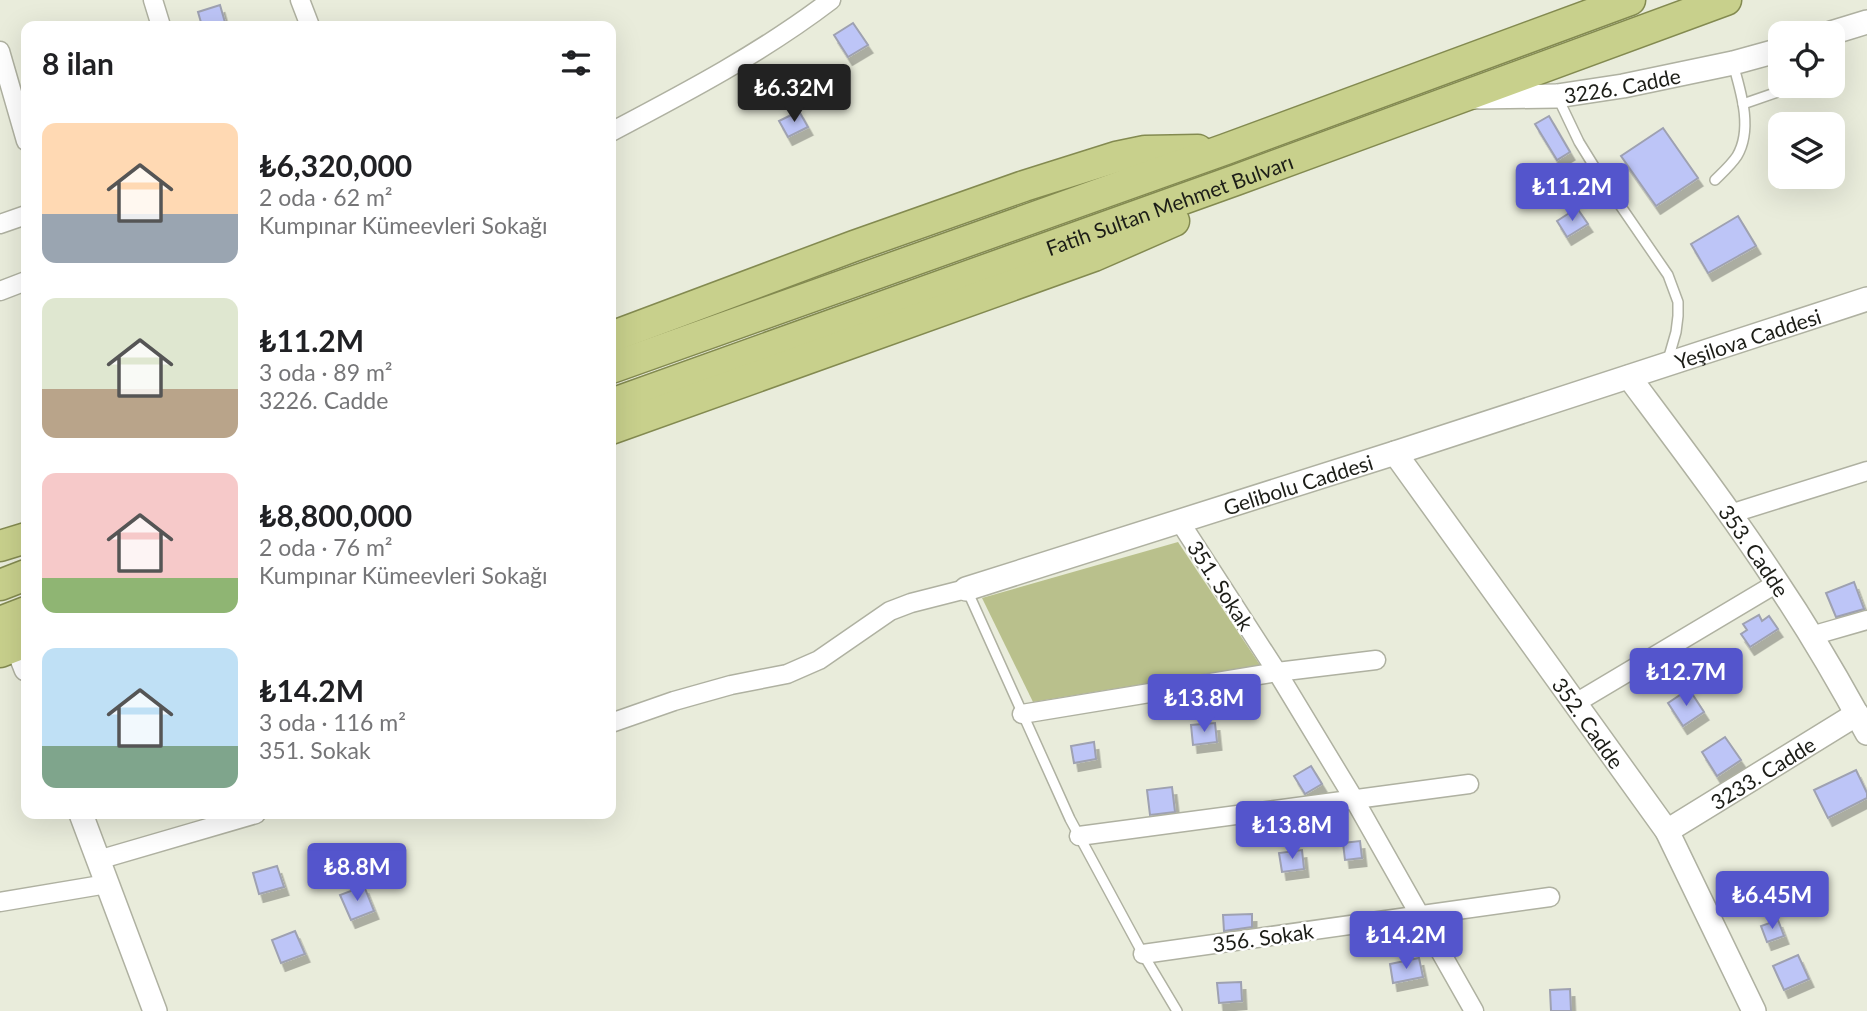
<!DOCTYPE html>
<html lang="tr">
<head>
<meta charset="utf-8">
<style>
  body { margin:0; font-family:Lato,sans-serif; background:#f2f2f2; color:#202124; height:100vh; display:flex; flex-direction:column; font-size:26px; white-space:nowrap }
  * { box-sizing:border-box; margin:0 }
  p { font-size:23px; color:#757577 }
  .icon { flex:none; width:38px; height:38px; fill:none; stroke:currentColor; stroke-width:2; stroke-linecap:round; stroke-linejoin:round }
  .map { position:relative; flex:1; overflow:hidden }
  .sheet { position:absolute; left:21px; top:21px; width:595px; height:798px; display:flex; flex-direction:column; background:#fff; border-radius:14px; box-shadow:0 7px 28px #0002 }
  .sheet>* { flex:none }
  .controls { position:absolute; left:1768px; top:21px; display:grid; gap:14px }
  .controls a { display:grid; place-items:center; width:77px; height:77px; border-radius:14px; background:#fff; box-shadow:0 7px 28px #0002; font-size:35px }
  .price { position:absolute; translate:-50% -60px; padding:0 16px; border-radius:7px; background:#5455cc; color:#fff; font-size:23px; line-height:46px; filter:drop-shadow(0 2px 4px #0008) }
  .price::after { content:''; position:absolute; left:50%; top:42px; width:21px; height:16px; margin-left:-10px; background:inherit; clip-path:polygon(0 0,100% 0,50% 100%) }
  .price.active { background:#222; color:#fff }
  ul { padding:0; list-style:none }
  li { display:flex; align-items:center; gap:21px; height:175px; padding:0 21px }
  li span { display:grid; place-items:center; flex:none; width:196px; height:140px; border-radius:14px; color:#555 }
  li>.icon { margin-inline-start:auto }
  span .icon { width:84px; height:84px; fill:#fffc; stroke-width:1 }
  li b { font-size:30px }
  h2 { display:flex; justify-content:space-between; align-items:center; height:84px; padding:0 21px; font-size:30px }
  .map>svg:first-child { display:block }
  .green { fill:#b9c08c }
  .building { fill:#bdc5f7; stroke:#9ea1b1; stroke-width:2; filter:url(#shadow) }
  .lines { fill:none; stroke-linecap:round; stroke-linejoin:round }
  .service-casing { stroke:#afb1a1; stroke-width:12 }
  .minor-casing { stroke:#afb1a1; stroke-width:21 }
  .tertiary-casing { stroke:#afb1a1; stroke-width:26 }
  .trunk-casing { stroke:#838a50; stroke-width:33 }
  .service { stroke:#fff; stroke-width:9 }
  .minor { stroke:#fff; stroke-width:18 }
  .tertiary { stroke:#fff; stroke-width:23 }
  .trunk { stroke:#c8d08c; stroke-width:30 }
  .labels { text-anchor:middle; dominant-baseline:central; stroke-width:5; stroke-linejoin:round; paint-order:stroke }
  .street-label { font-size:21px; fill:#1c1d17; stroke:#fff }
</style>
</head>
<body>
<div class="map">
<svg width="1867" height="1011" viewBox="0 0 1867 1011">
  <defs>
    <filter id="shadow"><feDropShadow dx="4.5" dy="8" stdDeviation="0" flood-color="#0004"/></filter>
  </defs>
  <rect width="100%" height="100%" fill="#e9ecdb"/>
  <path class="green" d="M1178,542L1260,665L1033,702L982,598Z"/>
  <g class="building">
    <path d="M220,5L226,26H202L198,12Z"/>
    <path d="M853,23L868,45L848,57L834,35Z"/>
    <path d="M799,111L808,127L788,137L779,121Z"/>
    <path d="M1549,116L1570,152L1557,160L1535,124Z"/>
    <path d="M1663,128L1698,178L1656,206L1621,156Z"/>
    <path d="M1577,208L1588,224L1567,237L1557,221Z"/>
    <path d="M1738,216L1756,246L1708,273L1691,244Z"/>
    <path d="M1854,582L1864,609L1836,617L1826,593Z"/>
    <path d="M1759,615L1762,621L1769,616L1778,629L1750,647L1741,634L1747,630L1743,624Z"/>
    <path d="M1689,689L1704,712L1683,726L1668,703Z"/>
    <path d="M1215,723L1217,742L1193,745L1191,725Z"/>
    <path d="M1725,737L1741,760L1717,776L1702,752Z"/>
    <path d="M1094,742L1096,759L1074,763L1071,746Z"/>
    <path d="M1311,766L1322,784L1305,794L1294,776Z"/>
    <path d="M1856,770L1867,793V798L1828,818L1814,790Z"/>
    <path d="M1172,787L1175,812L1150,815L1147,790Z"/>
    <path d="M1360,841L1362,858L1345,860L1343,843Z"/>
    <path d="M1302,850L1304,869L1282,872L1279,853Z"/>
    <path d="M277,866L284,887L259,894L253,873Z"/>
    <path d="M364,886L374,911L351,920L340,895Z"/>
    <path d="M1252,914V927L1224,931L1223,915Z"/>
    <path d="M1778,920L1784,936L1767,942L1761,926Z"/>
    <path d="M295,931L305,954L281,963L272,940Z"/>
    <path d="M1798,955L1809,979L1784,990L1773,966Z"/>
    <path d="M1419,958L1423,977L1393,983L1390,964Z"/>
    <path d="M1241,982L1242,1001L1219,1003L1217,983Z"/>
    <path d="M1570,989L1571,1011H1551L1550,990Z"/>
  </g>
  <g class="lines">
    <defs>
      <g id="service">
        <path d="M1558,98L1579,142L1600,176L1668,275L1678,302V316L1676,332L1668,360"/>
        <path d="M1743,104L1795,86"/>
        <path d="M1715,180C1723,172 1731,165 1737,156C1753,129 1741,92 1733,64"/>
        <path d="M967,590L1070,819L1143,954L1177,1011"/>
      </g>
      <g id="minor">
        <path d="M153,0L161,26"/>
        <path d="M300,0L310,26"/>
        <path d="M0,51L26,141"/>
        <path d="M611,132C687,92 763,52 831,0"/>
        <path d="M0,224L26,215"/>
        <path d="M0,291L26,281"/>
        <path d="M1730,514L1867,471"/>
        <path d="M1180,522L1277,672L1354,799L1474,1011"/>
        <path d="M1811,636L1867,620"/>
        <path d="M1574,704L1777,583"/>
        <path d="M1022,714L1277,672L1376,660"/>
        <path d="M611,723L674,701L731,685L787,674L819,660L890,611L911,603L966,589"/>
        <path d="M1079,836L1469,784"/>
        <path d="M98,860L256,814"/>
        <path d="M0,902L107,884"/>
        <path d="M1143,954L1550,897"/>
      </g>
      <g id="tertiary">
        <path d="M1831,33L1867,22"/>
        <path id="s1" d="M1473,97L1557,96L1623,86L1733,63L1780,50"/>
        <path id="s2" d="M1629,377C1679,444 1730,511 1776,581C1809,630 1839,681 1867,733"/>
        <path id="s3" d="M1395,453L1667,831L1754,1011"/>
        <path id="s4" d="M966,589L1395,453L1867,299"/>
        <path d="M17,646L26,669"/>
        <path d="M81,814L155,1011"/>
        <path id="s5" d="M1667,831L1857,714"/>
      </g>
      <g id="trunk">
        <path d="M611,337L854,246L1024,186L1116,157L1145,151L1198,150"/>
        <path d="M611,368L1226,149L1630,0"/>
        <path id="s6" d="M611,404L1236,180L1726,0"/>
        <path d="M611,429L1094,256L1174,221"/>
        <path d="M0,546L26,538"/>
        <path d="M0,585L26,575"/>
        <path d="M0,622L26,612"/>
        <path d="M0,652L26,642"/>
      </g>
    </defs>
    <use href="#service" class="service-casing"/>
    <use href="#minor" class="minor-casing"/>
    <use href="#tertiary" class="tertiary-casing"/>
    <use href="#trunk" class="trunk-casing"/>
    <use href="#service" class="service"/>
    <use href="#minor" class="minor"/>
    <use href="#tertiary" class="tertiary"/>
    <use href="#trunk" class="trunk"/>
  </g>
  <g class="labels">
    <g class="street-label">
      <text stroke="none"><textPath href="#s1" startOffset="150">3226. Cadde</textPath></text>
      <text stroke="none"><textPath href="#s6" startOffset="593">Fatih Sultan Mehmet Bulvarı</textPath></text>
      <text stroke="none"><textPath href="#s4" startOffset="821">Yeşilova Caddesi</textPath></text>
      <text stroke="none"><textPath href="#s4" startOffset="348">Gelibolu Caddesi</textPath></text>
      <text stroke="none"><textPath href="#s2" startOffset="214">353. Cadde</textPath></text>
      <text transform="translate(1221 585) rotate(57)">351. Sokak</text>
      <text stroke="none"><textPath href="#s3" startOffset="332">352. Cadde</textPath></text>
      <text stroke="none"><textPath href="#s5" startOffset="112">3233. Cadde</textPath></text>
      <text transform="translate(1263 937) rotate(-8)">356. Sokak</text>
    </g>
  </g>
</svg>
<div class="controls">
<a><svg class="icon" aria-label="locate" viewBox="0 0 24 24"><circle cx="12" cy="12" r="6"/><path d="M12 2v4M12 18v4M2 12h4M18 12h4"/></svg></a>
<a><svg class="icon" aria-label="layers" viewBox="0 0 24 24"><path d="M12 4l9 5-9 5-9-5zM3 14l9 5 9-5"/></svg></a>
</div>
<b class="price active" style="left:794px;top:124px">₺6.32M</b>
<b class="price" style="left:1572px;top:223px">₺11.2M</b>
<b class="price" style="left:1686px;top:708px">₺12.7M</b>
<b class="price" style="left:1204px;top:734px">₺13.8M</b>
<b class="price" style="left:1292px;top:861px">₺13.8M</b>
<b class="price" style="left:357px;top:903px">₺8.8M</b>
<b class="price" style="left:1772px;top:931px">₺6.45M</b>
<b class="price" style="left:1406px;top:971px">₺14.2M</b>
<section class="sheet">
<h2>8 ilan<svg class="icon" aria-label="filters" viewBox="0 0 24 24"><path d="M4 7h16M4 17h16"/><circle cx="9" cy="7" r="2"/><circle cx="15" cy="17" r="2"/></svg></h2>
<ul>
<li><span style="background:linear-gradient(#ffd9b3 65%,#9aa5b1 0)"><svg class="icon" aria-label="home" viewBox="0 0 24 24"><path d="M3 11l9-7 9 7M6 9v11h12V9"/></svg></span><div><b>₺6,320,000</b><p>2 oda · 62 m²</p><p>Kumpınar Kümeevleri Sokağı</p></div></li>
<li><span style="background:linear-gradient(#dfe7d0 65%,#b9a48a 0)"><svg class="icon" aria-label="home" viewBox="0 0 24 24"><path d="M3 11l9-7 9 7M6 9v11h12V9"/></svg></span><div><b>₺11.2M</b><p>3 oda · 89 m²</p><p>3226. Cadde</p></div></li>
<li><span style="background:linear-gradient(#f6c9c9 75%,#8fb573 0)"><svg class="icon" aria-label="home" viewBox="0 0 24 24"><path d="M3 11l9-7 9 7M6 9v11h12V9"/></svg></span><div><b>₺8,800,000</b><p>2 oda · 76 m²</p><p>Kumpınar Kümeevleri Sokağı</p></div></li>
<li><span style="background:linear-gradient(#bfe0f5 70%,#7fa58c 0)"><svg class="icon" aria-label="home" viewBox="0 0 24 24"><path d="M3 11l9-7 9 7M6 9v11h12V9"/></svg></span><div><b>₺14.2M</b><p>3 oda · 116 m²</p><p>351. Sokak</p></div></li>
</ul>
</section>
</div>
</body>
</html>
